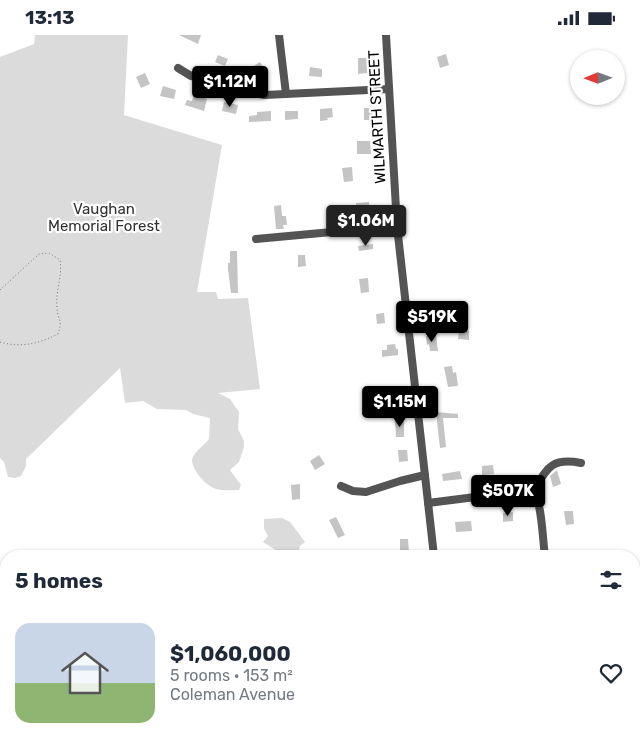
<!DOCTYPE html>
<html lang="en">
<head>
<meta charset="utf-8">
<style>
  body { margin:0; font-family:Rubik,sans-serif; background:#f6f6f7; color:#1f2937; height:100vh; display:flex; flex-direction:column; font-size:19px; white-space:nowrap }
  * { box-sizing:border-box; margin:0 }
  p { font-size:16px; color:#747a83 }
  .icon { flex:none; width:28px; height:28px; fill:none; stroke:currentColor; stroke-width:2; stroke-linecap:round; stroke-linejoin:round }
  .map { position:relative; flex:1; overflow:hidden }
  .drawer { position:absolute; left:0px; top:515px; width:640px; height:195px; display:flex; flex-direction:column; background:#fff; border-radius:20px 20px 0 0; box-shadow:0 1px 4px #0004 }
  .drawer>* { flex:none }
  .needle { width:32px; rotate:269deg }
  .fabs { position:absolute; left:570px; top:15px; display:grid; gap:10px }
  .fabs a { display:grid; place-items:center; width:55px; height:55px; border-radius:50%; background:#fff; box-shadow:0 1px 4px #0004; font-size:25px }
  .price { position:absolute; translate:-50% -42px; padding:0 11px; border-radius:5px; background:#000; color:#fff; font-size:16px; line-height:32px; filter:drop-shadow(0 1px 2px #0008) }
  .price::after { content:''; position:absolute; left:50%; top:30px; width:15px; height:11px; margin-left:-8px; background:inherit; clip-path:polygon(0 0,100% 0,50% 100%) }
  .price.current { background:#222; color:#fff }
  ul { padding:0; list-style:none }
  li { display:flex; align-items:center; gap:15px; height:125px; padding:0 15px }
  li span { display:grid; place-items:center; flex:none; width:140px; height:100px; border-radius:15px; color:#555 }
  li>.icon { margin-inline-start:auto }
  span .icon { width:60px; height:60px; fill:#fffc; stroke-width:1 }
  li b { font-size:21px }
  h2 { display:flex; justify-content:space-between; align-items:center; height:60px; padding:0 15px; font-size:21px }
  .status { display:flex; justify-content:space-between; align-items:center; height:35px; padding:0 25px; background:#fff; direction:ltr }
  .status svg { height:14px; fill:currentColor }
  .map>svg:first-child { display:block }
  .green { fill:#dbdbdb }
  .building { fill:#c4c4c4 }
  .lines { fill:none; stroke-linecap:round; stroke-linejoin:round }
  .path { stroke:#767676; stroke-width:1; stroke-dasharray:1 2.5; stroke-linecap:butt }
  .minor { stroke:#545454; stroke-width:8 }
  .labels { text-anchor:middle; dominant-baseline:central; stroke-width:4.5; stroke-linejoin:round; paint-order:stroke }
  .street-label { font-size:15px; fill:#000; stroke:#fff }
  .park-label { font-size:15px; fill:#323232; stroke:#fff }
</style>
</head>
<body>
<div class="status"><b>13:13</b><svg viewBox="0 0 49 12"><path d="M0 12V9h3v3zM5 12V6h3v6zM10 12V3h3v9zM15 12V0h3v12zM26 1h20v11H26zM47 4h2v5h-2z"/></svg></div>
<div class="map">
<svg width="640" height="710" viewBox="0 0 640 710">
  <rect width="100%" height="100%" fill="#fff"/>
  <g class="green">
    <path d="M35,0H128L124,80L222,110L197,257H216L218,264L248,263L260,354L218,358L230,364L239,377L238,394L244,406V412L239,427L230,435L241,450L239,455C232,455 223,456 216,454C206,451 192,435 192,425C193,417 205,410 209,404L210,383L193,379L186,375L157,374L143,366L125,368L120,333L26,424V431L21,441L15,443L8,442L4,427L0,423V22L34,9Z"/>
    <path d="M282,483L290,487L305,507L300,511L297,521H280V518L263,507L268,501L264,494V484Z"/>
    <path d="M141,704H166L169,706L168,710H140Z"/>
  </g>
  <g class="building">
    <path d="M179,0H201L198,9Z"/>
    <path d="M446,19L449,30L440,33L437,22Z"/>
    <path d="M218,20L228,24L225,31L215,27Z"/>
    <path d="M358,23H367V38L358,39Z"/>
    <path d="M260,27L264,34L254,41L249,34Z"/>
    <path d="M310,32L322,34V42L309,41Z"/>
    <path d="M145,38L150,49L141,53L136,42Z"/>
    <path d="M163,51L176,55L174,64L160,61Z"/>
    <path d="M194,59L207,64L204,76L185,70L187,65L192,66Z"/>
    <path d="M224,67L238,70L236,79L222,76Z"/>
    <path d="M332,73L333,82L327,83L328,85L320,86V74Z"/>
    <rect x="364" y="73" width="9" height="12"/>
    <path d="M271,76V86L249,87V81L257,80V77Z"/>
    <path d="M285,76H298V84L285,85Z"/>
    <path d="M357,106H370L371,119H357Z"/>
    <path d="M352,132L353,146L344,147L342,133Z"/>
    <path d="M369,167L370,183H357L356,168Z"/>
    <path d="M281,170L282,181H286L287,190H283L284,194H276L274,171Z"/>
    <path d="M373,209V214L359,216L358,211Z"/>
    <path d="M230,216H237L238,258H231L228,234V228H230Z"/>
    <path d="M298,220H305L306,231L298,232Z"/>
    <path d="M368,243L369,257L361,258L359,244Z"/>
    <path d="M384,278L385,288L377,289L376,279Z"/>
    <path d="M459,296H469V305L458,304Z"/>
    <path d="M436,300L438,316H430L429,309L427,310L426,301Z"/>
    <path d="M395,309L396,314H398V320L382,322V315H387V310Z"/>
    <path d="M452,331L453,338L456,337L458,351L448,352L444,332Z"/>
    <path d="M400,360L401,370H393L392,361Z"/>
    <path d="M436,377L458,379V383H443L446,412L440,413Z"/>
    <path d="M404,383V402H396L395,384Z"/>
    <path d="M398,415H407L408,426L399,427Z"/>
    <path d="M319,420L325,429L315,435L310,426Z"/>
    <path d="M493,430L494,439L482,440V431Z"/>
    <path d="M557,435L561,449L553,452L550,441Z"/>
    <path d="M460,436L462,444L443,446L442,439Z"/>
    <path d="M300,449V464L292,465L291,450Z"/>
    <path d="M564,476H573L574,489L566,490Z"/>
    <path d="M513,477V486L503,487V478Z"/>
    <path d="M336,482L345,500L338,503L329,485Z"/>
    <path d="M471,486L472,496L456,497L455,487Z"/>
    <path d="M400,504H408L409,518H407V521H400Z"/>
  </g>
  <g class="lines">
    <path class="path" d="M0,255L39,219L49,218L60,225C63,241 55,257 57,273C58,287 63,283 58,299C38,309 21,313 0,307"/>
    <g class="minor">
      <path d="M279,0L286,59"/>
      <path d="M386,0L397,191L434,521"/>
      <path d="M178,33L191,41L242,56L265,60L389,54"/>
      <path d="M256,204L397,191"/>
      <path d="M341,451L353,456L366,457L400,446L425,440"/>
      <path d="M532,458C547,434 550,422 581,428"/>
      <path d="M428,468L523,456C527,456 531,457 534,459C542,466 543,510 545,521"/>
      <path d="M357,519V521"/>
      <path d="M0,573L6,579"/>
      <path d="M117,704L122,710"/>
      <path d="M452,704L453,710"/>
      <path d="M552,704L555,710"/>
    </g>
  </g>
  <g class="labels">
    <g class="street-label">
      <text transform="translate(377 82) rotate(-93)">WILMARTH STREET</text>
    </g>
    <g class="park-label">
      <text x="104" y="174">Vaughan<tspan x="104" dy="17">Memorial Forest</tspan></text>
    </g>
  </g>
</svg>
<div class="fabs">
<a><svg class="needle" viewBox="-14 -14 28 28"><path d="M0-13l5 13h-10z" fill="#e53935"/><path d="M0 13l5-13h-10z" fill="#747a83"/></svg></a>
</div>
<b class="price" style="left:230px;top:73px">$1.12M</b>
<b class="price current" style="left:366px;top:212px">$1.06M</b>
<b class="price" style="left:432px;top:308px">$519K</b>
<b class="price" style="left:400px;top:393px">$1.15M</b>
<b class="price" style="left:508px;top:482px">$507K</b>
<section class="drawer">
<h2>5 homes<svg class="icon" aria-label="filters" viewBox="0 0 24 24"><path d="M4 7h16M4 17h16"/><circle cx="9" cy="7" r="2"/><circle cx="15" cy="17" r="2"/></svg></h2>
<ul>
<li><span style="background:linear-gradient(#c9d6e8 60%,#8fb573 0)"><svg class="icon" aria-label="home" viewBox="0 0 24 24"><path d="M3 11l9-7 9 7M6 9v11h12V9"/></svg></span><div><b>$1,060,000</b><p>5 rooms · 153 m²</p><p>Coleman Avenue</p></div><svg class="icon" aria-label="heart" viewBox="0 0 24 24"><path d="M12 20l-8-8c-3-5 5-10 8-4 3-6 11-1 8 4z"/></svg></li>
</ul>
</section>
</div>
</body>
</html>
